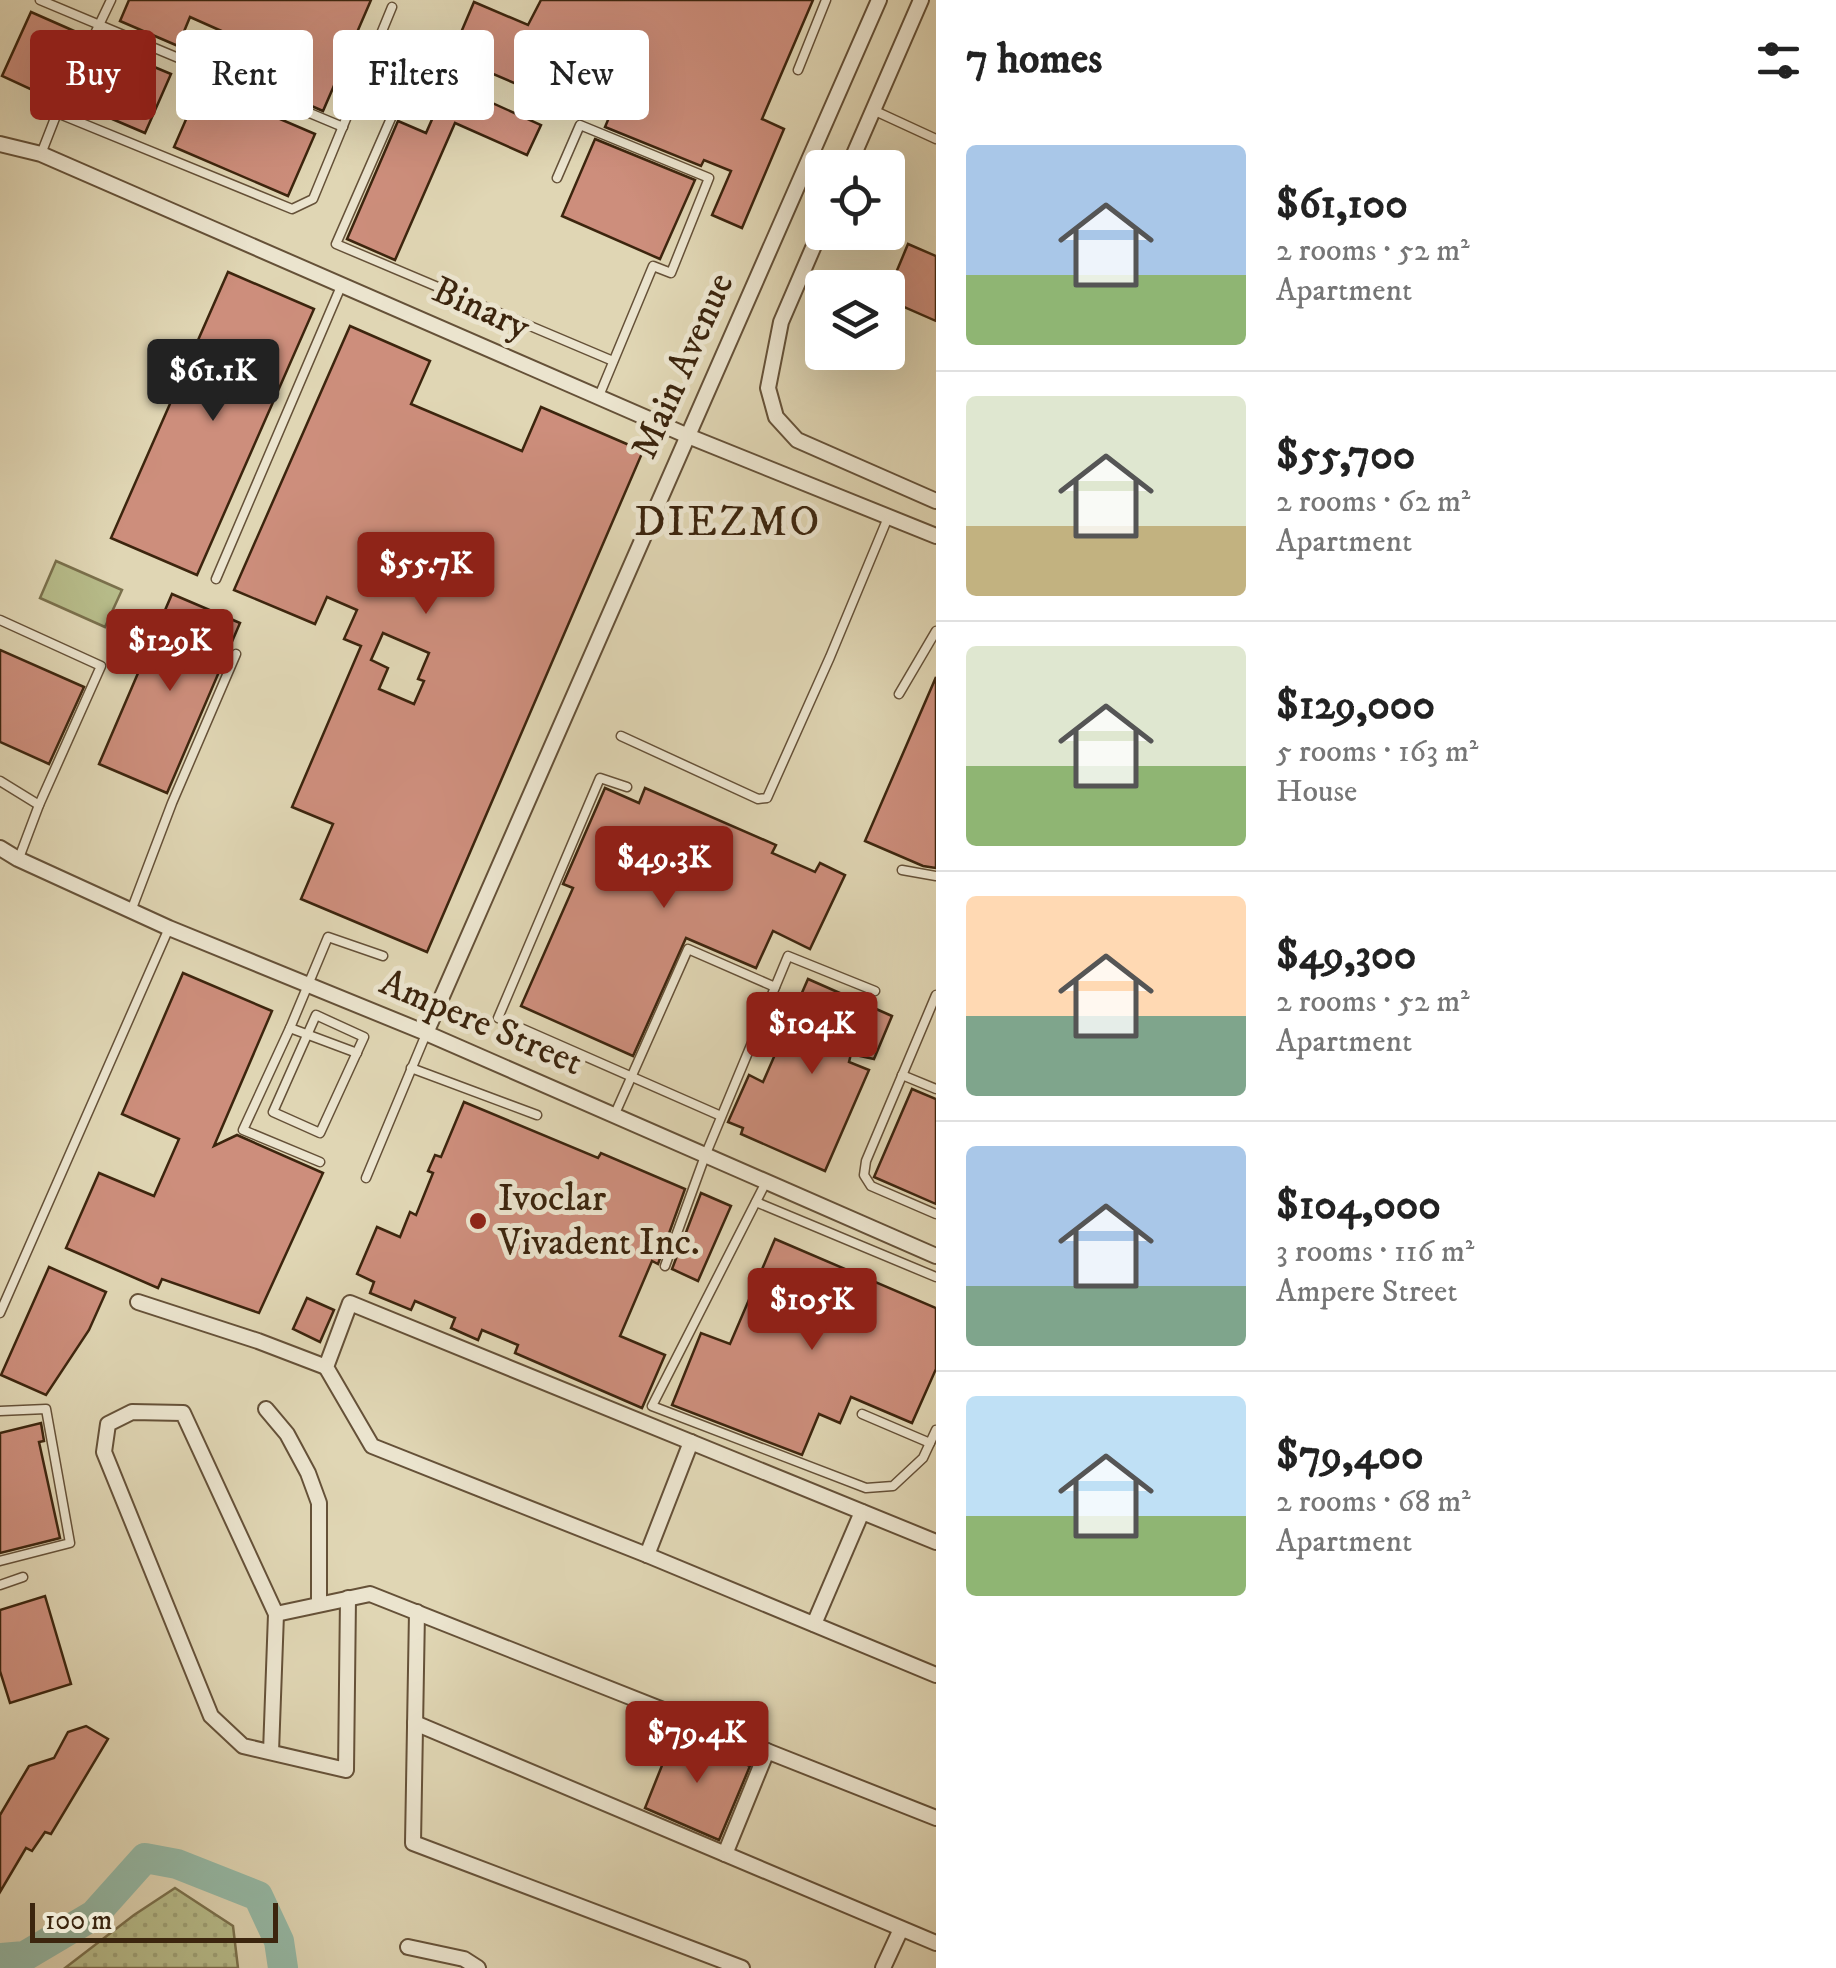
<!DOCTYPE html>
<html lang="en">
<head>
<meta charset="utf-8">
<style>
  body { margin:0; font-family:"IM FELL DW Pica",serif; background:#f2f2f2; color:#222; height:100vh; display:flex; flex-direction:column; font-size:38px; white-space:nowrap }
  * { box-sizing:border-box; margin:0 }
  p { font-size:32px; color:#767676 }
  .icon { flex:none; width:55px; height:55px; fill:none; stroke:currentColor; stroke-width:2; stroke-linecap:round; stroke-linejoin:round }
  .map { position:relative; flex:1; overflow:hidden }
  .side { display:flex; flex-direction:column; background:#fff; width:900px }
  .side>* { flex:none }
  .hud { position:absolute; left:30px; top:30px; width:755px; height:90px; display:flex; gap:20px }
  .tools { position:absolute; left:805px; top:150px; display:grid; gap:20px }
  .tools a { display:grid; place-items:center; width:100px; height:100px; border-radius:10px; background:#fff; box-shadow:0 10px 40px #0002; font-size:50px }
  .scale { position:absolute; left:30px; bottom:25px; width:248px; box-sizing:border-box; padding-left:10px; border:5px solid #3c250e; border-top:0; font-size:28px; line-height:35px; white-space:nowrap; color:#3c250e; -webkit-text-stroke:8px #ebe4ce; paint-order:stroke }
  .price { position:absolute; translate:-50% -85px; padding:0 22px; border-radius:10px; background:#8f2418; color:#fff; font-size:32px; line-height:65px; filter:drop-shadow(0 2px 5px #0008) }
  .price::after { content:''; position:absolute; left:50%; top:60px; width:30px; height:22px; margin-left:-15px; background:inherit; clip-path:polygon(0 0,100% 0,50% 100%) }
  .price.active { background:#222; color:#fff }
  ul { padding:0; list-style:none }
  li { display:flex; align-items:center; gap:30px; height:250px; padding:0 30px }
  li+li { border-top:2px solid #e0e0e0 }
  li span { display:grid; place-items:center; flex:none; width:280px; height:200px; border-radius:10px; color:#555 }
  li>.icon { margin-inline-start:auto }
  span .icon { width:120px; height:120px; fill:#fffc; stroke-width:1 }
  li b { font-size:42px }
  h2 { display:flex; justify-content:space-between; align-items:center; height:120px; padding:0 30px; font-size:42px }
  .pill { padding:0 35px; border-radius:10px; background:#fff; box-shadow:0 10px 40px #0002; font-size:35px; line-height:90px }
  .pill.active { background:#8f2418; color:#fff }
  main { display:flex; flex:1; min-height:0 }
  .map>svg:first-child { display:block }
  .grass { fill:url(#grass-dots); stroke:#7a704c; stroke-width:2.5 }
  .garden { fill:#b7bc8a; stroke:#7a704c; stroke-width:2.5 }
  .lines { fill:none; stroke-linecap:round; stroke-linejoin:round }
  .river { stroke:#95baa7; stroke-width:30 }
  .building { fill:#cd8e7c; stroke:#3c250e; stroke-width:2.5; fill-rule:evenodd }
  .lane-casing { stroke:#655138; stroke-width:11 }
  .street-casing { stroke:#655138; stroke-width:18 }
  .lane { stroke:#ebe4ce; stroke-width:8 }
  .street { stroke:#ebe4ce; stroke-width:14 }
  .poi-dot { fill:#8f2418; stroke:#ebe4ce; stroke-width:4 }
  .labels { text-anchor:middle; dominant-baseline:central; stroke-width:10; stroke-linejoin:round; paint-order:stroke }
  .street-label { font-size:38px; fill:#3c250e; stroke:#ebe4ce }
  .poi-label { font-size:38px; fill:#3c250e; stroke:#ebe4ce; text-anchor:start }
  .quarter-label { font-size:42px; letter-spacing:2.5px; fill:#3c250e; stroke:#ebe4ce }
</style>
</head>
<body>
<main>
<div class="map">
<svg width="936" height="1968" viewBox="0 0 936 1968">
  <defs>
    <pattern id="grass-dots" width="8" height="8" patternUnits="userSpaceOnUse" patternTransform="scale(2.5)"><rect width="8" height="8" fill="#b7bc8a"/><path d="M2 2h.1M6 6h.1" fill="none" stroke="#9ea176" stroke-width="1.8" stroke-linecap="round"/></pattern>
  </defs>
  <rect width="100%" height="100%" fill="#e0d6b4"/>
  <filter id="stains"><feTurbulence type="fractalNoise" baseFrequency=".002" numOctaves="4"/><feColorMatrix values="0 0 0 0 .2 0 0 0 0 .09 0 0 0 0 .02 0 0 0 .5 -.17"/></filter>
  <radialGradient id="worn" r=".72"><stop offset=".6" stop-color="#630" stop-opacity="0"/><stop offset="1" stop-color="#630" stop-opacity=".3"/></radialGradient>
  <path class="grass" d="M175,1888L233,1926L238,1968H65L134,1915Z"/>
  <path class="garden" d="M56,561L122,590L105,627L40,598Z"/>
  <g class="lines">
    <path class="river" d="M0,1958L25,1956L94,1915L145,1858L177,1864L258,1896L279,1941L283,1968"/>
  </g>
  <g class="building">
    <path d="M129,0H371L323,111L222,67L235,37L190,17L178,46L120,21Z"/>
    <path d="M541,0H813L762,119L784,129L742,228L712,215L731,171L704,160L701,166L605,127L635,56L604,42L575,109L451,56L474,2L528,25Z"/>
    <path d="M31,12L81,34L52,99L2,76Z"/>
    <path d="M109,48L171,74L145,133L84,107Z"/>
    <path d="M448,83L541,125L527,155L455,123L395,260L347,239L398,121L426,133Z"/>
    <path d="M201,85L315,134L288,196L174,147Z"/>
    <path d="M595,139L695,180L660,259L562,216Z"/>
    <path d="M908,244L936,256V321L888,300V292Z"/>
    <path d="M228,272L314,309L197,575L111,538Z"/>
    <path d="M350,326L430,361L411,404L522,451L541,407L643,451L427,952L301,899L333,824L292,807L361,646L344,639L357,610L327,597L315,624L234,590ZM383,633L429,653L418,679L424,681L414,704L379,689L388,668L371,660Z"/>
    <path d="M172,594L240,623L167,793L99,764Z"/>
    <path d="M0,650L84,687L49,764L0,742Z"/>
    <path d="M936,677V868L923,866L865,841Z"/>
    <path d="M605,788L639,803L645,788L776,845L772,853L815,872L820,863L845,875L810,949L773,931L756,968L686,938L633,1056L521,1006L573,888L563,884Z"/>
    <path d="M183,973L272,1011L214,1146L237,1135L323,1173L259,1313L162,1279L158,1288L66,1248L99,1173L154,1196L179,1139L122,1114Z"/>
    <path d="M808,979L892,1016L874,1059L851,1054L849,1062L869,1070L825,1171L741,1134L743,1128L728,1122L749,1075L763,1082Z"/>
    <path d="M912,1089L936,1099V1204L874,1177Z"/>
    <path d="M464,1102L598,1158L601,1153L685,1189L658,1264L652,1261L620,1336L665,1355L642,1408L515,1353L518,1345L482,1330L478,1340L451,1328L455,1318L415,1301L411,1310L370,1293L374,1282L357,1274L377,1227L400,1237L410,1212L416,1215L433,1173L428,1171L435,1155L441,1157Z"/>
    <path d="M701,1193L731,1206L698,1281L672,1269Z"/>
    <path d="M775,1239L936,1308V1369L912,1423L851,1397L840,1423L819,1414L802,1455L672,1405L701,1333L730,1344Z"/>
    <path d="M49,1267L106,1292L89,1330L46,1395L1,1375Z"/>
    <path d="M307,1298L334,1310L320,1342L293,1329Z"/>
    <path d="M41,1423L44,1441L39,1442L60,1538L0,1553V1433Z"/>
    <path d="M45,1596L71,1684L10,1703L0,1671V1610Z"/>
    <path d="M86,1726L108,1739L51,1834L45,1832L32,1851L26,1848L0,1892V1815L29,1766L54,1758L68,1732Z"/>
    <path d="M675,1733L727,1753L726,1756L750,1766L719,1840L645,1808Z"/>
  </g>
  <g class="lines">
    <defs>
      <g id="lane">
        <path d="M40,0L343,127"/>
        <path d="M423,45L336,244L613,361"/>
        <path d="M798,70L826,0"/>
        <path d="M873,110L936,139"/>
        <path d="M57,113L292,209L313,199L392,7"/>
        <path d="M41,154L57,113L111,0"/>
        <path d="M557,178L580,125L709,178L671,273L653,266L599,396"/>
        <path d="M216,579L342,284"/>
        <path d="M0,620L101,666L39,805L19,858"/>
        <path d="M899,694L936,631"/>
        <path d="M621,736L758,799L767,798L830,657L889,515"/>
        <path d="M0,781L39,805"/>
        <path d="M627,787L600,778L498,1018L721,1116"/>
        <path d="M902,870L936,876"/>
        <path d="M131,911L172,803L236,654"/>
        <path d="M936,995L866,1161L864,1175L871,1186L936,1214"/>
        <path d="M316,1015L364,1037L320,1133L273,1112Z"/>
        <path d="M290,1028L357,1053"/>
        <path d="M411,1068L537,1115"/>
        <path d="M902,1075L936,1089"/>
        <path d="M614,1116L688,949L775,987"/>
        <path d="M320,1162L243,1130L290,1028L328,937L383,956"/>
        <path d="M366,1178L426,1034"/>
        <path d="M766,1182L652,1406L866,1488L893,1486L923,1458L936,1430"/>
        <path d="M756,1202L936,1277"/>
        <path d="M665,1266L705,1156L788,956L875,991"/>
        <path d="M0,1313L169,928"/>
        <path d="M0,1411L46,1409L70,1543L0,1561"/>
        <path d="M862,1414L930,1443"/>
        <path d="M0,1585L23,1577"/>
      </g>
      <g id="street">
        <path d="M0,144L41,154L688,436L936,536"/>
        <path d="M848,168L921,0"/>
        <path d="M822,227L781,322L768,388L776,417L797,440L936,501"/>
        <path d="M0,848L18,859L169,928L426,1033L936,1256"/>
        <path d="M426,1033L879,0"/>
        <path d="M138,1302L258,1341L326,1367"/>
        <path d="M266,1409L287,1434L308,1473L319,1503V1604"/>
        <path d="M936,1542L350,1303L326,1367L372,1446L647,1555L936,1675"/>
        <path d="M647,1555L691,1442"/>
        <path d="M417,1612L413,1843L742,1968"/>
        <path d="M276,1614L370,1594L936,1818"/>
        <path d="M814,1624L862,1512"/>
        <path d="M415,1723L936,1943"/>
        <path d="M271,1752L276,1614L183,1413L132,1412L108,1424L104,1452L211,1716L243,1746L346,1770L348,1598"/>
        <path d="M725,1854L767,1751"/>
        <path d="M408,1947L464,1959L478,1968"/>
        <path d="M883,1968L901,1929"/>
      </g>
    </defs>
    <use href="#lane" class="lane-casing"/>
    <use href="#street" class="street-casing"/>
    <use href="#lane" class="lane"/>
    <use href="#street" class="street"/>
  </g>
  <circle class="poi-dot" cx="478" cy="1221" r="10"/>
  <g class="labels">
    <g class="street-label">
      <text transform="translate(481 309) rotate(24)">Binary</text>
      <text transform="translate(683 366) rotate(-66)">Main Avenue</text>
      <text transform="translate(481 1023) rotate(23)">Ampere Street</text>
    </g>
    <g class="poi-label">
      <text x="498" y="1199">Ivoclar<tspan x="498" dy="44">Vivadent Inc.</tspan></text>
    </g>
    <g class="quarter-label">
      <text x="728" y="523">DIEZMO</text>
    </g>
  </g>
  <rect width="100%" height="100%" filter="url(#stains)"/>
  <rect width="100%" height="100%" fill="url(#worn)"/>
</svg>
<div class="tools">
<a><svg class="icon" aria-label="locate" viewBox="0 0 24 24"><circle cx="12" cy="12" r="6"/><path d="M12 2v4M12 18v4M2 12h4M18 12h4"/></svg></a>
<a><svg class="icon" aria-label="layers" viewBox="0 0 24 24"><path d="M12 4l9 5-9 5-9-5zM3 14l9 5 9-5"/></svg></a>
</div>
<div class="scale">100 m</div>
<b class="price active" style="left:213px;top:424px">$61.1K</b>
<b class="price" style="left:426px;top:617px">$55.7K</b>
<b class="price" style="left:170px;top:694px">$129K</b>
<b class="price" style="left:664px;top:911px">$49.3K</b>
<b class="price" style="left:812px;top:1077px">$104K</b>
<b class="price" style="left:812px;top:1353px">$105K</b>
<b class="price" style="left:697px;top:1786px">$79.4K</b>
<div class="hud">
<a class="pill active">Buy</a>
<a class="pill">Rent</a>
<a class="pill">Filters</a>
<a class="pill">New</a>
</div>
</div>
<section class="side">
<h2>7 homes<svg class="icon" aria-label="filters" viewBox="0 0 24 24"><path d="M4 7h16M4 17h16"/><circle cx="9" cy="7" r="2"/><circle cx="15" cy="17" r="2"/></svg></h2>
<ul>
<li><span style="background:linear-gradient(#a9c7e8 65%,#8fb573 0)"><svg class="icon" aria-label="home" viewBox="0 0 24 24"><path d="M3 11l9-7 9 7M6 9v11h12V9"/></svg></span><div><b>$61,100</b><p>2 rooms · 52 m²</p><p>Apartment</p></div></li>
<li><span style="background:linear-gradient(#dfe7d0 65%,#c2b280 0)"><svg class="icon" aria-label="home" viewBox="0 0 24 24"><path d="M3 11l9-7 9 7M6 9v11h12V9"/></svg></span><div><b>$55,700</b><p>2 rooms · 62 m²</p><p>Apartment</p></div></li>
<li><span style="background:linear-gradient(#dfe7d0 60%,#8fb573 0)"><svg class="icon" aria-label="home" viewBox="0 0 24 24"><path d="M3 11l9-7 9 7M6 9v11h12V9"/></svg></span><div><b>$129,000</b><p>5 rooms · 163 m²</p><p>House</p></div></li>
<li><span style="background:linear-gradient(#ffd9b3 60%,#7fa58c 0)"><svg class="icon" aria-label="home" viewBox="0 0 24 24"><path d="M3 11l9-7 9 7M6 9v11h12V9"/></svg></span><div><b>$49,300</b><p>2 rooms · 52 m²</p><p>Apartment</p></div></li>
<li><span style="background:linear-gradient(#a9c7e8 70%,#7fa58c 0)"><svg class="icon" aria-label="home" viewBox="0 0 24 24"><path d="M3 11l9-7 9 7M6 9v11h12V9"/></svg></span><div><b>$104,000</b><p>3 rooms · 116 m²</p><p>Ampere Street</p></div></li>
<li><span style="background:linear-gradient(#bfe0f5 60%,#8fb573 0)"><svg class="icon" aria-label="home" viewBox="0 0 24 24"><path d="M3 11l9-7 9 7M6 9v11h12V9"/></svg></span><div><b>$79,400</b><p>2 rooms · 68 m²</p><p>Apartment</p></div></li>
</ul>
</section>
</main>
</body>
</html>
